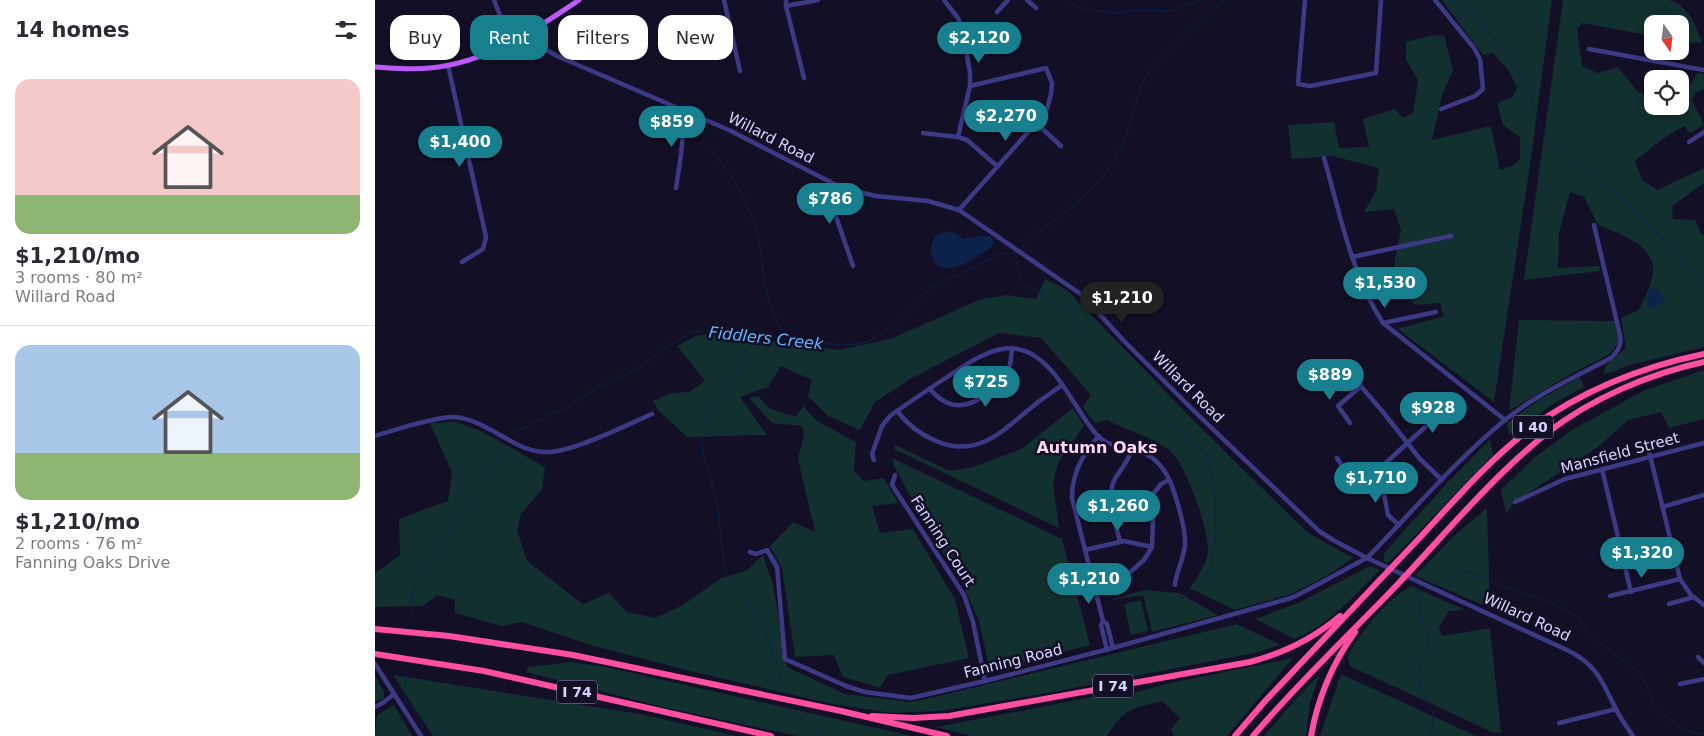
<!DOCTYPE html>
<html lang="en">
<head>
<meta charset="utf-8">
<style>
  body { margin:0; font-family:"DejaVu Sans",sans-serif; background:#f7f7f7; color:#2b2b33; height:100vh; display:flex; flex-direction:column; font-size:19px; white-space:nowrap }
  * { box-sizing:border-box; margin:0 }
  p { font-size:16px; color:#7c7c81 }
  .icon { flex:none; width:28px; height:28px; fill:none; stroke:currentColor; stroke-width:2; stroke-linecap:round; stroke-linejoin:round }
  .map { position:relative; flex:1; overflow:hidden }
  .side { display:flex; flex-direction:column; background:#fff; width:375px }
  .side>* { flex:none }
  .top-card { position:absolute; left:15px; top:15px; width:475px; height:45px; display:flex; gap:10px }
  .needle { width:32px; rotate:166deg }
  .fabs { position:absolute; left:1269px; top:15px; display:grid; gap:10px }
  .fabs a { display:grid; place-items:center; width:45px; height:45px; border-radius:10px; background:#fff; box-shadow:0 2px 12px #0003; font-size:25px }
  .price { position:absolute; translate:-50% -42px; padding:0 11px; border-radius:18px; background:#187f8f; color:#fff; font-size:16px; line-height:32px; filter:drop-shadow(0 1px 2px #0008) }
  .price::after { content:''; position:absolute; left:50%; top:30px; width:15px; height:11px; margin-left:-8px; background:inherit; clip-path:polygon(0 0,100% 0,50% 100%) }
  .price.current { background:#222; color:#fff }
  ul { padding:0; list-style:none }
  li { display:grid; align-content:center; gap:10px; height:265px; padding:0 15px }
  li+li { border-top:1px solid #e1e1e2 }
  li span { display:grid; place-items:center; height:155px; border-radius:15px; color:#555 }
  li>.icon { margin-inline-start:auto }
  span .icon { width:90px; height:90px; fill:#fffc; stroke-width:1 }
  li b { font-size:21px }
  h2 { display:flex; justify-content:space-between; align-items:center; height:60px; padding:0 15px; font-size:21px }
  .chip { padding:0 18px; border-radius:15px; background:#fff; box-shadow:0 2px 12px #0003; font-size:18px; line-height:45px }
  .chip.current { background:#187f8f; color:#fff }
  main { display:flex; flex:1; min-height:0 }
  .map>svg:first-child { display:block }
  .green { fill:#12302f }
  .water { fill:#0c2248 }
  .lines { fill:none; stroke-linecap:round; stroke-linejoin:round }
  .stream { stroke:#0c2248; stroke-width:1 }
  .minor { stroke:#3d3a85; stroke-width:4.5 }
  .major { stroke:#c25bff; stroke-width:5 }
  .highway { stroke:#ff4fa3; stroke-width:6 }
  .labels { text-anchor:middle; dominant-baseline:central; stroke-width:5; stroke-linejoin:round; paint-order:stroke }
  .shield { fill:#130f26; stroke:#9e99be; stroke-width:1 }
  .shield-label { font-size:14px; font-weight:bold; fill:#d9d4ff }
  .street-label { font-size:15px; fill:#d9d4ff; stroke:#130f26 }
  .water-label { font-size:16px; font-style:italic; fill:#62b6ff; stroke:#130f26 }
  .neighbourhood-label { font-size:16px; font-weight:bold; fill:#ffd6f0; stroke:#130f26 }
</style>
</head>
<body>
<main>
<section class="side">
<h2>14 homes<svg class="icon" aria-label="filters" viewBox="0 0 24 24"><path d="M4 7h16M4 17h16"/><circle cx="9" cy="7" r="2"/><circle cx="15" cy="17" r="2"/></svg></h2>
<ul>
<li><span style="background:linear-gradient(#f6c9c9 75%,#8fb573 0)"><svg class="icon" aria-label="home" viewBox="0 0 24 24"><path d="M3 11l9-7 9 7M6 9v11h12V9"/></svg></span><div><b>$1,210/mo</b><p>3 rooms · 80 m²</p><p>Willard Road</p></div></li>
<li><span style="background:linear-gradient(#a9c7e8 70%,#8fb573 0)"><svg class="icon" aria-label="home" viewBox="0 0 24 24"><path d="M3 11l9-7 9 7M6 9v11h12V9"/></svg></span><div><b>$1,210/mo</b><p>2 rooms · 76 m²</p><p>Fanning Oaks Drive</p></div></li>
</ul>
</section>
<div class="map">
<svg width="1329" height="736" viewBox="0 0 1329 736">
  <rect width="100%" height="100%" fill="#130f26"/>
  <g class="green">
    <path d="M1067,0H1177L1156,158L1119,402L1023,329L1069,316L1065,303L1040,305L1018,283L1020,259L1026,230L1019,209L989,212L1001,191L1004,168L957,156L917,159L913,125L959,122L964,148L994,147L988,119L1020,109L1028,118L1038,113L1043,80L1031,60V42L1054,36L1069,35L1078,70L1067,95L1057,140L1116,126L1125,170L1137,166L1145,160V137L1128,125L1122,103L1138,97L1142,87L1134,71L1118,53L1108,55Z"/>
    <path d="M1188,0H1294C1316,8 1319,23 1327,42L1318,43L1305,41V24H1278L1277,36L1207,23L1202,29L1207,66L1223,73L1243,67L1263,92L1277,96L1278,106H1305V88L1315,84L1323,73L1329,74V89L1321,93L1317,100L1329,125L1315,133L1309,126L1286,140L1260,161L1267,180L1282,190L1329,168V183L1297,206L1298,219L1320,220L1326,234L1329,235V347L1255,365L1229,375L1230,366L1251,348L1246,318L1264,310C1269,299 1276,285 1278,273C1281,245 1243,233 1223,225L1209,197L1195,192L1184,233L1183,268L1224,266L1225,271L1149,280Z"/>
    <path d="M670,279L692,290L821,423L933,533L978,558L953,575L916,594L860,610L814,588C821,582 832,562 833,552C834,531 811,462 794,450C776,436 752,431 732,420L720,423L708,407L716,395L666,338L624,333L537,378L500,402L485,430L453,416L433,396L437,380L406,366L393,387L365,397L392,435L312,437L283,410L278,401L296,393L314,392L330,381L302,346L321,336L340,333L465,350L518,338L606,299L632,295L661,299Z"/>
    <path d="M1144,320L1239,321L1243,334V343L1235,354L1194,375L1134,411Z"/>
    <path d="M1329,370V419L1294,428L1286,412L1253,420L1223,447L1140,502L1131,513L1126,490L1160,457L1197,430L1270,390Z"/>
    <path d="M1205,377L1209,387L1181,402L1134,435L1132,423L1164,400Z"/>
    <path d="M383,396L394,408L421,417L428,406L442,421L481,442L479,470L488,481L509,478L523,503L497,506L505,533L538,529L580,599L594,658L513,675L505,688L468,677L459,655L420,657L407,568L395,546L418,522L440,532L423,459L429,436L427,426L397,423L374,398Z"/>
    <path d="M698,408L709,426L684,461L678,482L684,528L519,449L520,445L575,471L598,467L646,449Z"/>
    <path d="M81,422L108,432L170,467L167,489L146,514L142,530L152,561L208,604L234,593L252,612L280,618L308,605L346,578L371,571L388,555L398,585L412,667L470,694L535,702L547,700L862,624L905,645L879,653L667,694L565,711L517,713L458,704L319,672L219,646L147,622L127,626L80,613V600L63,595L48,606L0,607V573L25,555L24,519L73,501L77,473L55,423Z"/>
    <path d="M1115,440L1118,455L1013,563L1008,561L1010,552L1073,482Z"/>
    <path d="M517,458L687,539L715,645L615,671L604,621L587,583L559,539L519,466Z"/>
    <path d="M1112,508L1115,608L1040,576L1079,536Z"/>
    <path d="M995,566L1005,570C979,595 954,626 919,639L881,619L925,602Z"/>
    <path d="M1036,586L1090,610L1074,611L1064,627L1067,636L1115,628L1126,733L1117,732L975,666L973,656C986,631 1010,601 1036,586Z"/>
    <path d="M770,590L804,593L843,615L777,632L768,595L731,601Z"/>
    <path d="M766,600L773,631L756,635L749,604Z"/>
    <path d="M918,658L852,736H799L796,729L805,718L787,701C758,708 748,709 732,736H595L562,727L732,694L748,696L791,684Z"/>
    <path d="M195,662L231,667L537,736H422L287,707L151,672L153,667Z"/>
    <path d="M945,674L935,702L931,736H889L919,701Z"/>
    <path d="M966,674L1101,736H945Z"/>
    <path d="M18,675L265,714L362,736H58Z"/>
    <path d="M0,676L9,691V698L0,702Z"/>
    <path d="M19,705L37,736H0L2,715Z"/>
  </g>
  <g class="water">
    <path d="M576,231L589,239L604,236H616L619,243C613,253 580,272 568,268C561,266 558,260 556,254C555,247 557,240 561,235Z"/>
    <path d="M1276,287L1282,289L1291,300L1277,309L1274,308C1272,301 1272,293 1276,287Z"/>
  </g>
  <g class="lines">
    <g class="stream">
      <path d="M694,0L700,6L721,11L747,13L759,10L795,11L827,0"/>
      <path d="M1087,0L1130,51L1144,72L1153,90L1167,129L1175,141L1193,157L1238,189L1288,239L1306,261L1329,281"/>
      <path d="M332,145C354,170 377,206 384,239C387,253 387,267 389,281C393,300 400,321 411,338"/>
      <path d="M645,249C652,243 658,236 665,230C674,223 684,217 693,210C715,192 735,172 747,146C758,123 759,98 771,76L848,0"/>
      <path d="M640,253L645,278L650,285L661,292L694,309L717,339L772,393L799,426L807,430L809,434L819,444L830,451L832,457L839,484L840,496L841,533L836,565L827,582L799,604L790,613L775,625L768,634"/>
      <path d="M392,337L349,388L329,420L326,428L328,453L342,501L349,565C356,592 370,592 380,612C389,628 398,652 404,669C407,679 409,688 414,698"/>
      <path d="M139,433L170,417L191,408L222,388L260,370L296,344L318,332L342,330L468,345L485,344L495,341L510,332L522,323L538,304L557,287L623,255L641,252"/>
      <path d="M1044,583C1043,594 1043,604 1045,614C1047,625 1054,633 1053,644C1052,657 1041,668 1044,681C1048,705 1066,707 1054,736"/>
      <path d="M1054,584C1072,586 1076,572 1092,571L1139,591L1177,603L1203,617L1211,631L1219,639L1263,671L1269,680L1279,703L1290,716L1304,726L1322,734L1329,733"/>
      <path d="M36,619L38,592L46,573L118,470L130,446"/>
      <path d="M30,700L40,711L49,728"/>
      <path d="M417,704L423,716L445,736"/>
      <path d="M30,707L29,694L32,671"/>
      <path d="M28,713L25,723L29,736"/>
      <path d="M59,733L67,736"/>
    </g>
    <g class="minor">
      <path d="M119,0L136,44"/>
      <path d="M349,0L365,71"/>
      <path d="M411,0V6L429,78"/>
      <path d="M569,0L583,18L588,32L595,73V86L583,137"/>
      <path d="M652,0L661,8"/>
      <path d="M930,0L923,84L935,86L1001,73L1006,0"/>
      <path d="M1060,0L1099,48L1105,59L1108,89L1100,96L1066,109"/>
      <path d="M411,6L443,0"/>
      <path d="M622,12L633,0"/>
      <path d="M148,37L182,56L354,130L467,188L501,196L553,201L584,210L707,295L749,341L817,409L944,531L958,540L992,558L1194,651C1223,666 1227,682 1241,709C1245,718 1252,727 1258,736"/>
      <path d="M1214,49L1329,70"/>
      <path d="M73,65L111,237L108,249L87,262"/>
      <path d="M661,123L686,146"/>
      <path d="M548,133L583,137L592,140L622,166"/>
      <path d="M1314,142L1329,132"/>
      <path d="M949,158C965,213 976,274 1008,323L1130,420"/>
      <path d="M454,181V196L478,266"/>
      <path d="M301,188L306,155L310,110"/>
      <path d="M584,210L661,123L672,109L676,94L677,83L671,68L595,86"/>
      <path d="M977,257L1076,236"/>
      <path d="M1008,323L1061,312"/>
      <path d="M965,362L1008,412L1045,459L1067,480"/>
      <path d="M555,389C575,413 596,408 618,389C624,384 630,379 633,371C636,364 636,356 637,349"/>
      <path d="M522,411C533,425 544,434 561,441C605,460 631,427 662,403C670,397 679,391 687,385"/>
      <path d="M975,423L963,406L986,386"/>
      <path d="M0,436C20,430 58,417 78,417C89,417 104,423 114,429C132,438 148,451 169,452C195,454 251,425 277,414"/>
      <path d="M724,436C707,455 697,473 697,498L728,621L726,625L732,650"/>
      <path d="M1273,447L1305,579L1316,595L1329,605"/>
      <path d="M962,458L975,479L1004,469L1070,409"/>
      <path d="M499,460L497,454L507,426L515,416C533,403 551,391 569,379C603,357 637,329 673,367C693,387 703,414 722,435C735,449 755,446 771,454C779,458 785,464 790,472C799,485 811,529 810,545C809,559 801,571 800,585"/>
      <path d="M1004,469L1013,515L1024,525"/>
      <path d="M1227,469L1256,592"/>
      <path d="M520,475L517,485L589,595L598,622L610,681"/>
      <path d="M1140,502L1190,479L1329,443"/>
      <path d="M1287,507L1329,495"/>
      <path d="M745,541C740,521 729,497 741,477C747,468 753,461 757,450"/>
      <path d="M710,550L749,541L777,547"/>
      <path d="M375,552L381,554L392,550L402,567L410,659L471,686L490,692L536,698L610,681L734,649L916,598C942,586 966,571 992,558C1037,512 1080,461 1130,420C1162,394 1200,377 1236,358C1243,351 1247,345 1245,335L1219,225"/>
      <path d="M719,583L754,573L769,560L777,547L779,493L786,484L794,480"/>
      <path d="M1235,596L1305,579"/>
      <path d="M1294,604L1319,597"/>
      <path d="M728,621L732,624L738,648"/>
      <path d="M1323,657L1329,663"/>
      <path d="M0,664L46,736"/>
      <path d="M1305,684L1329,679"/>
      <path d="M0,707L9,702L19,694"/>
      <path d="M1184,723L1241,709"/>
    </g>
    <path class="major" d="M0,67C18,68 37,70 54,68C112,63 158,31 204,0"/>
    <g class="highway">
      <path d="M0,629L74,636L198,655L466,711L572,736"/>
      <path d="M0,654L109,671L396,736"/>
      <path d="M497,716L538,718L574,716L875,662C909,653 938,639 965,616"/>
      <path d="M860,736L891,700C939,649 987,599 1035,548C1074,507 1111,462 1156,428C1208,390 1266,367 1329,354"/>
      <path d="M878,736C923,683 973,636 1021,586C1070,534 1116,478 1172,433C1217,398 1274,374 1329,362"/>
      <path d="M936,736C943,697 957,664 980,632"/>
    </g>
  </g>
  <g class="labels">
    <g class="shield">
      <rect x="1138" y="415.5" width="40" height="23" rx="4"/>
      <rect x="718" y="674.5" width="40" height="23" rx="4"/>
      <rect x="182" y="680.5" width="40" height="23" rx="4"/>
    </g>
    <g class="shield-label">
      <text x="1158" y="427">I 40</text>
      <text x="738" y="686">I 74</text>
      <text x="202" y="692">I 74</text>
    </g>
    <g class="street-label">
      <text transform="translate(396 138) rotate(27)">Willard Road</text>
      <text transform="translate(813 387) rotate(45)">Willard Road</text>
      <text transform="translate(1245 453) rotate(-15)">Mansfield Street</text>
      <text transform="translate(568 541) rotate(57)">Fanning Court</text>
      <text transform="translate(1152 617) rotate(25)">Willard Road</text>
      <text transform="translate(638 661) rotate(-14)">Fanning Road</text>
    </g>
    <g class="water-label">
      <text transform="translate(391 338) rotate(6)">Fiddlers Creek</text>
    </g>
    <g class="neighbourhood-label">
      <text x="722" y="447">Autumn Oaks</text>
    </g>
  </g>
</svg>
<div class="fabs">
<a><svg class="needle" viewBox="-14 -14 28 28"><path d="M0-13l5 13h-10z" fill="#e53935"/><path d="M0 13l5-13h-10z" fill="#7c7c81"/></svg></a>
<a><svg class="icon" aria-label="locate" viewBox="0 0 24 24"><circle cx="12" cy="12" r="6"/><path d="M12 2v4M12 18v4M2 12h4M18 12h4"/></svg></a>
</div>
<b class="price" style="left:604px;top:64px">$2,120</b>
<b class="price" style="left:631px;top:142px">$2,270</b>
<b class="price" style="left:297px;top:148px">$859</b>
<b class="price" style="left:85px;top:168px">$1,400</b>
<b class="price" style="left:455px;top:225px">$786</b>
<b class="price" style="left:1010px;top:309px">$1,530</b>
<b class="price current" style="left:747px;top:324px">$1,210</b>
<b class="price" style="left:955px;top:401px">$889</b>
<b class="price" style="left:611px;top:408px">$725</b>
<b class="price" style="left:1058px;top:434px">$928</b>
<b class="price" style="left:1001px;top:504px">$1,710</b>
<b class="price" style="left:743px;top:532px">$1,260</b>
<b class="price" style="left:1267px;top:579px">$1,320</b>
<b class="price" style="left:714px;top:605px">$1,210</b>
<div class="top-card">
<a class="chip">Buy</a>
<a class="chip current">Rent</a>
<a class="chip">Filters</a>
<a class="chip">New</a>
</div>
</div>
</main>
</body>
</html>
